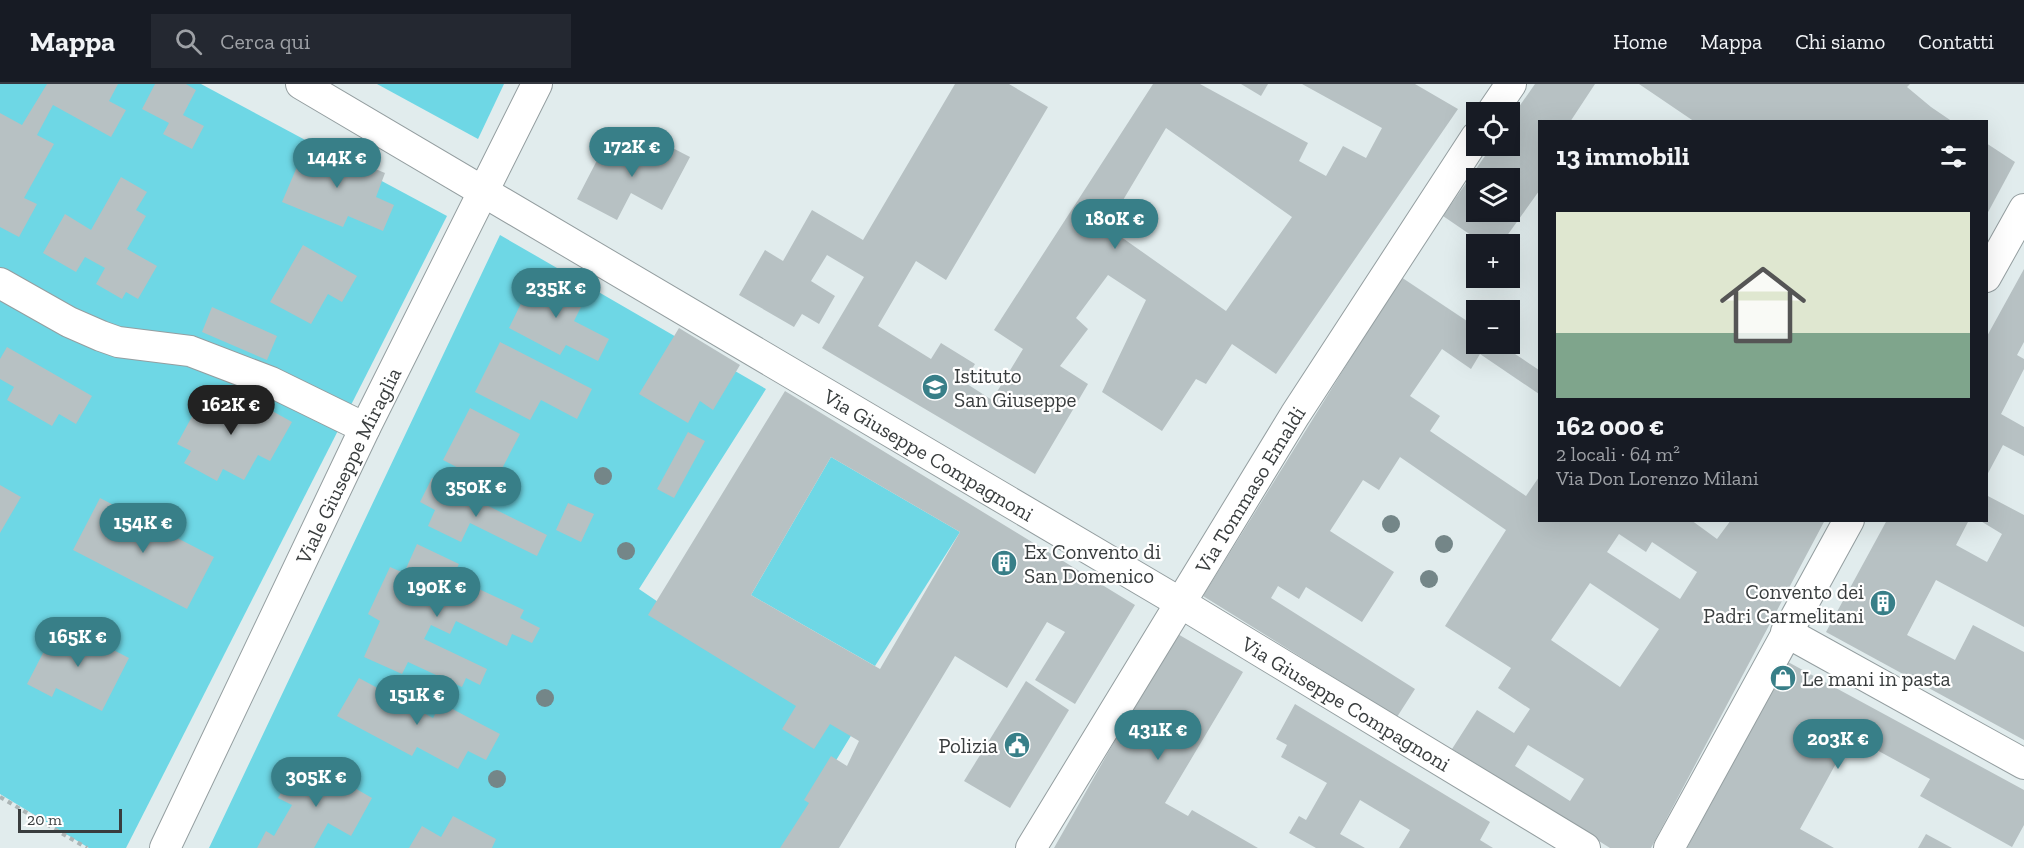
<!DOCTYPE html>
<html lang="it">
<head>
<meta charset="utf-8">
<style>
  body { margin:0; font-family:"Zilla Slab",serif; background:#242831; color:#f1f3f6; height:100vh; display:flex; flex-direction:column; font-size:22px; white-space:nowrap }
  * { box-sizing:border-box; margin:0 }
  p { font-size:20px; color:#9ea1a6 }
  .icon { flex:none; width:33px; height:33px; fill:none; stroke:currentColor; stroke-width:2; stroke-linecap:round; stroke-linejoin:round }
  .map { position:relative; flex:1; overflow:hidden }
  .panel { position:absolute; left:1538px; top:36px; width:450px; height:402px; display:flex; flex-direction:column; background:#171b24; border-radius:0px; box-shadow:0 6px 24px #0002 }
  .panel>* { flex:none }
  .tools { position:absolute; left:1466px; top:18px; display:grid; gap:12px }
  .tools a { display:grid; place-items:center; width:54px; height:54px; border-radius:0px; background:#171b24; box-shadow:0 6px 24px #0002; font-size:30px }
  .scale { position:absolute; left:18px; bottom:15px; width:104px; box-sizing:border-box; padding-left:6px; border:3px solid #393d3e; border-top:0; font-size:16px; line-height:21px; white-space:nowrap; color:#393d3e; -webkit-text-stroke:4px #fff; paint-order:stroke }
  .price { position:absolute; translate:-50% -51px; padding:0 14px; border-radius:21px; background:#387f88; color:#fff; font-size:20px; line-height:39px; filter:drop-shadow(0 2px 3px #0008) }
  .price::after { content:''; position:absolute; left:50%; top:36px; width:18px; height:14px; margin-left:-9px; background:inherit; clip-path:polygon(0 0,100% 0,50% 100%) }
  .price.active { background:#222; color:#fff }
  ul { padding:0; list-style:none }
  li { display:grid; align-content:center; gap:12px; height:318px; padding:0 18px }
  li span { display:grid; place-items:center; height:186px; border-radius:0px; color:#555 }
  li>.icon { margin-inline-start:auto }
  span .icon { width:108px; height:108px; fill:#fffc; stroke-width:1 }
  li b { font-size:26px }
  h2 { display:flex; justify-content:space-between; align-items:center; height:72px; padding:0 18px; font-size:26px }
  header { display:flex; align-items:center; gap:36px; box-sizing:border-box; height:84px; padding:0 30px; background:#171b24; border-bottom:2px solid #363941 }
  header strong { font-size:28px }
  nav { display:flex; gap:33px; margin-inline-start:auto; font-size:21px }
  .search { width:420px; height:54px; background:#242831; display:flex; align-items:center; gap:15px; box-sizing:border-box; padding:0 21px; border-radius:0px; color:#9ea1a6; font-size:22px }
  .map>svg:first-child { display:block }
  .green { fill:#6ed7e5 }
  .building { fill:#b7c1c3; fill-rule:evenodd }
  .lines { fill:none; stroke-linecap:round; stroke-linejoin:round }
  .minor-casing { stroke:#949ea0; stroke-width:32 }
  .path { stroke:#acb5b6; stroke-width:4; stroke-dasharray:4.5 4.5; stroke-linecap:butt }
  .minor { stroke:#fff; stroke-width:30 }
  .tree { fill:#748688 }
  .labels { text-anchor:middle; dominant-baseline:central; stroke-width:4.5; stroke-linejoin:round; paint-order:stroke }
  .poi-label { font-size:21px; fill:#393d3e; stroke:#fff; text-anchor:start }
  .street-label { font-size:21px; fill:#393d3e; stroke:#fff }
</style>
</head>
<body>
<header>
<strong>Mappa</strong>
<div class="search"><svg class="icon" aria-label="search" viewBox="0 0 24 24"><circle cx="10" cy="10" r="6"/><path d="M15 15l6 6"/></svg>Cerca qui</div>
<nav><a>Home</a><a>Mappa</a><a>Chi siamo</a><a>Contatti</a></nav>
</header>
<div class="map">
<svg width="2024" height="764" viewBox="0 0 2024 764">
  <rect width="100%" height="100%" fill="#e1eced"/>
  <g class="green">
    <path d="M0,0H201L447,132L126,764H89L0,710Z"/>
    <path d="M377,0H504L478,55Z"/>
    <path d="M500,151L766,305L639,505L852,650L783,764H209Z"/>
    <path d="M831,373L960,448L875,582L751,511Z"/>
  </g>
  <g class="building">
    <path d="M47,0H118L109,17L126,26L111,53L53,21L37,51L54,60L24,114L37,120L19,153L0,143V29L22,41Z"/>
    <path d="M155,0H186L196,6L183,31L204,42L192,65L163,50L169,39L142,25Z"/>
    <path d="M955,0H1009L1048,23L946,196L916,177L878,242L931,275L941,259L975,280L964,298L992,316L1023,265L994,246L1153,0H1200L1308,59L1299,77L1326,92L1343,62L1366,74L1382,44L1302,0H1415L1458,25L1276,290L1232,260L1206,300L1196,295L1162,347L1102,308L1146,216L1108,191L1076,234L1088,245L1060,282L1088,300L1035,390L822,264L864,193L827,171L811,197L835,212L819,240L802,230L794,243L739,211L765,166L783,177L812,126L863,156ZM1166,44L1292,133L1226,227L1107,143Z"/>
    <path d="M1241,0H1268L1261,12Z"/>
    <path d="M1535,0H1595L1570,38H1539V107L1501,160H1484L1443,132L1492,62H1509V37ZM1476,94H1509V128H1476Z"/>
    <path d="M1639,0H1910L1907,3L1931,23L1953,38H1695Z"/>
    <path d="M308,57L385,89L376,113L394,121L383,147L348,132L343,143L282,118Z"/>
    <path d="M607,57L648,79L659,57L690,73L662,126L631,109L617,136L577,115Z"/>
    <path d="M1986,59L2015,78L1986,132Z"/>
    <path d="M121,93L147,108L136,126L146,132L127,165L157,182L138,215L126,208L122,215L96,200L105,184L85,173L76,188L43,169L65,130L91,146Z"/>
    <path d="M303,161L357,192L342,218L328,210L311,240L270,218Z"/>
    <path d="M2024,185V258L2017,271L2024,275V285L2001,330L2024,343V372L2003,361L1986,393V254Z"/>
    <path d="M537,187L586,213L574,237L609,255L598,277L566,261L560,271L509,244Z"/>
    <path d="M1401,193L1476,243V260H1500L1539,286V310L1480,270L1471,285L1442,265L1410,312L1440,332L1430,347L1526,412L1539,393V436H1691L1717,455L1731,436H1825L1651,764H1610L1452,665L1477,626L1514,649L1530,625L1498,604L1511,584L1445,542L1506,446L1400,373L1379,406L1363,396L1330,447L1394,488L1362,538L1306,503L1299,515L1278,502L1271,514L1415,605L1397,633L1203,512ZM1619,450L1646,468L1652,458L1697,488L1680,515L1607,468ZM1590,499L1659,545L1620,603L1551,556ZM1528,661L1584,695L1570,717L1515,682Z"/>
    <path d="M212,223L277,252L267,276L202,248Z"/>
    <path d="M679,244L740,281L713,326L700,317L688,339L639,310Z"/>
    <path d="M500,258L592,305L577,335L541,316L530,336L475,308Z"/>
    <path d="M7,263L92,312L76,340L59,330L52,342L7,316L14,303L0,295V275Z"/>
    <path d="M207,305L243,325L249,314L292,338L270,377L258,371L244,396L223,385L217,397L184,379L191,367L177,360Z"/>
    <path d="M785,307L1135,521L1075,620L1035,596L1065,548L1047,538L1007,604L955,572L839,764H780L809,719L804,716L831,672L847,682L859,657L830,640L814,665L782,645L796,622L648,531ZM831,373L960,448L880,585L751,511Z"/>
    <path d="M470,324L520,350L493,402L443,376Z"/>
    <path d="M688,348L705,357L674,414L657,405Z"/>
    <path d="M432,394L547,451L537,472L470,439L461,458L428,442L435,426L420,418Z"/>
    <path d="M0,401L21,413L0,449Z"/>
    <path d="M1986,411L2024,431V543L1936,496L1907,551L1955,576L1973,541L2024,568V656L1826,548L1887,436H1969L1956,461L1987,478L2002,450L1979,436H1986Z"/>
    <path d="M100,414L214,473L187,525L73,466Z"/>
    <path d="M568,419L594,430L581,458L556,446Z"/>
    <path d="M417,460L459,480L453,493L524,526L520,534L540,544L532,559L512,550L507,562L456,537L450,550L431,541L424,555L487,585L480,601L466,594L462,603L408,578L402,590L364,573L380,537L368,530L390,483L404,489Z"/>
    <path d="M59,538L129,574L102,627L56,604L52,613L27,600Z"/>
    <path d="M1176,549L1243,588L1165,719L1188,732L1192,726L1258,764H1054Z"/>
    <path d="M1788,578L2024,706V741L2012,763L1920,712L1930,695L1851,652L1800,745L1834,764H1687Z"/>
    <path d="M359,594L433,634L441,619L500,650L486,676L468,667L458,685L417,663L412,672L337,632Z"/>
    <path d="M1026,597L1069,626L1010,724L964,697Z"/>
    <path d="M1295,620L1490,738L1480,756L1493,764H1399L1410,746L1360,716L1340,750L1365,764H1316L1289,749L1299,732L1306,736L1327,699L1281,673L1287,661L1276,655Z"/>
    <path d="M301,673L372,714L351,752L328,739L314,764H257L266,747L274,752L292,721L278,714Z"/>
    <path d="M453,732L496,755L492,764H409L422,742L441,753Z"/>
    <path d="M1926,750L1952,764H1918Z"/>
  </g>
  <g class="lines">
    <defs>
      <g id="minor">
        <path id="s1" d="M301,0L1179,518L1585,764"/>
        <path d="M1492,28L1511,0"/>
        <path d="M1986,193L2024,125"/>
        <path d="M0,199L69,238L101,252L118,258L190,267L271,298L365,344"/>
        <path d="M1786,548L2024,680"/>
        <path id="s2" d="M165,764L365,344L537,0"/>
        <path id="s3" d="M1031,764L1295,331L1476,53"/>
        <path d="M1669,764L1849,436"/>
      </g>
    </defs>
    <use href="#minor" class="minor-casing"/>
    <path class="path" d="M0,713L87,764"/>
    <use href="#minor" class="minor"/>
  </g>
  <g class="tree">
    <circle cx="603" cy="392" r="9"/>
    <circle cx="1391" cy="440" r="9"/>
    <circle cx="1444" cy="460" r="9"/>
    <circle cx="626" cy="467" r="9"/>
    <circle cx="1429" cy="495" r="9"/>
    <circle cx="545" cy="614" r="9"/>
    <circle cx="497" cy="695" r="9"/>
  </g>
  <defs>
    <symbol id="school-disc" viewBox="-11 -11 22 22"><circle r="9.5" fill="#387f88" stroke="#fff"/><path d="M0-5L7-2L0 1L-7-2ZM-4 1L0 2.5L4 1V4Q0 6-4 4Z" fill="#fff"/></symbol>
    <symbol id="building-disc" viewBox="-11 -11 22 22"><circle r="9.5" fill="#387f88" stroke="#fff"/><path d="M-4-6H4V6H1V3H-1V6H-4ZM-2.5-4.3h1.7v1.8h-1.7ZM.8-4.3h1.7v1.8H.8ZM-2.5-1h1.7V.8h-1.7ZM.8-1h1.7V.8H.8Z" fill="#fff"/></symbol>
    <symbol id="shop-disc" viewBox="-11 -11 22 22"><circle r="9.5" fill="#387f88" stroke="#fff"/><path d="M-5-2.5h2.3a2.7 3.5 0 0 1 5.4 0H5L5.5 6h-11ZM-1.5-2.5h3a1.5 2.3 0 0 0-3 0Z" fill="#fff"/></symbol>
    <symbol id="civic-disc" viewBox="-11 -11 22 22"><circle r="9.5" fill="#387f88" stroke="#fff"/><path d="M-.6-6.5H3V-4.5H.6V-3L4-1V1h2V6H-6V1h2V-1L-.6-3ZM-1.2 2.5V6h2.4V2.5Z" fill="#fff"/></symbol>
  </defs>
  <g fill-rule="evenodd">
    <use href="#school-disc" x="920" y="288" width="30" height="30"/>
    <use href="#building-disc" x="989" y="464" width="30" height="30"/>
    <use href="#building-disc" x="1868" y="504" width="30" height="30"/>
    <use href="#shop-disc" x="1768" y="579" width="30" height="30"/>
    <use href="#civic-disc" x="1002" y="646" width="30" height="30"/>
  </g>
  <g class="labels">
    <g class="poi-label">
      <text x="954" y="291">Istituto<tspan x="954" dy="24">San Giuseppe</tspan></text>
      <text x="1024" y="467">Ex Convento di<tspan x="1024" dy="24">San Domenico</tspan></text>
      <text x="1864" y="507" text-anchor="end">Convento dei<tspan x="1864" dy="24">Padri Carmelitani</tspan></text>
      <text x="1802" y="594">Le mani in pasta</text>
      <text x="998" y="661" text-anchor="end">Polizia</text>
    </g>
    <g class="street-label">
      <text stroke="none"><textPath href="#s1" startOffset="729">Via Giuseppe Compagnoni</textPath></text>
      <text stroke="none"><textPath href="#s2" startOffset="424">Viale Giuseppe Miraglia</textPath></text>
      <text stroke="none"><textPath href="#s3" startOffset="420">Via Tommaso Emaldi</textPath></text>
      <text stroke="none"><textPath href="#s1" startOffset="1215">Via Giuseppe Compagnoni</textPath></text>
    </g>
  </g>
</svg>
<div class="tools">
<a><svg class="icon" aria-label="locate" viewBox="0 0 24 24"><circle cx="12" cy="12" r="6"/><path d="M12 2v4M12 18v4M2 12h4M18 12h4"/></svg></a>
<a><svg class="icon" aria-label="layers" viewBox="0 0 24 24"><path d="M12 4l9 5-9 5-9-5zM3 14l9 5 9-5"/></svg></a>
<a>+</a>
<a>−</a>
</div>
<div class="scale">20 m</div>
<b class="price" style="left:632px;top:94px">172K €</b>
<b class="price" style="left:337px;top:105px">144K €</b>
<b class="price" style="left:1115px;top:166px">180K €</b>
<b class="price" style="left:556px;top:235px">235K €</b>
<b class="price active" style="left:231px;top:352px">162K €</b>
<b class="price" style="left:476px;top:434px">350K €</b>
<b class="price" style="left:143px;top:470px">154K €</b>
<b class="price" style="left:437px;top:534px">190K €</b>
<b class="price" style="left:78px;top:584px">165K €</b>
<b class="price" style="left:417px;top:642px">151K €</b>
<b class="price" style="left:1158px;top:677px">431K €</b>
<b class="price" style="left:1838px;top:686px">203K €</b>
<b class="price" style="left:316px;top:724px">305K €</b>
<section class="panel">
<h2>13 immobili<svg class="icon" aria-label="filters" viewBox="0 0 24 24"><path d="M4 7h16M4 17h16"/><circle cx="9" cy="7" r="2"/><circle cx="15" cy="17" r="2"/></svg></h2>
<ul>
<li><span style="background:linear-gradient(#dfe7d0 65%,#7fa58c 0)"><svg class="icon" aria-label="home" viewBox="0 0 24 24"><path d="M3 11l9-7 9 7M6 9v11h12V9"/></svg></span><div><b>162 000 €</b><p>2 locali · 64 m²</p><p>Via Don Lorenzo Milani</p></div></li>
</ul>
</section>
</div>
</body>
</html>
